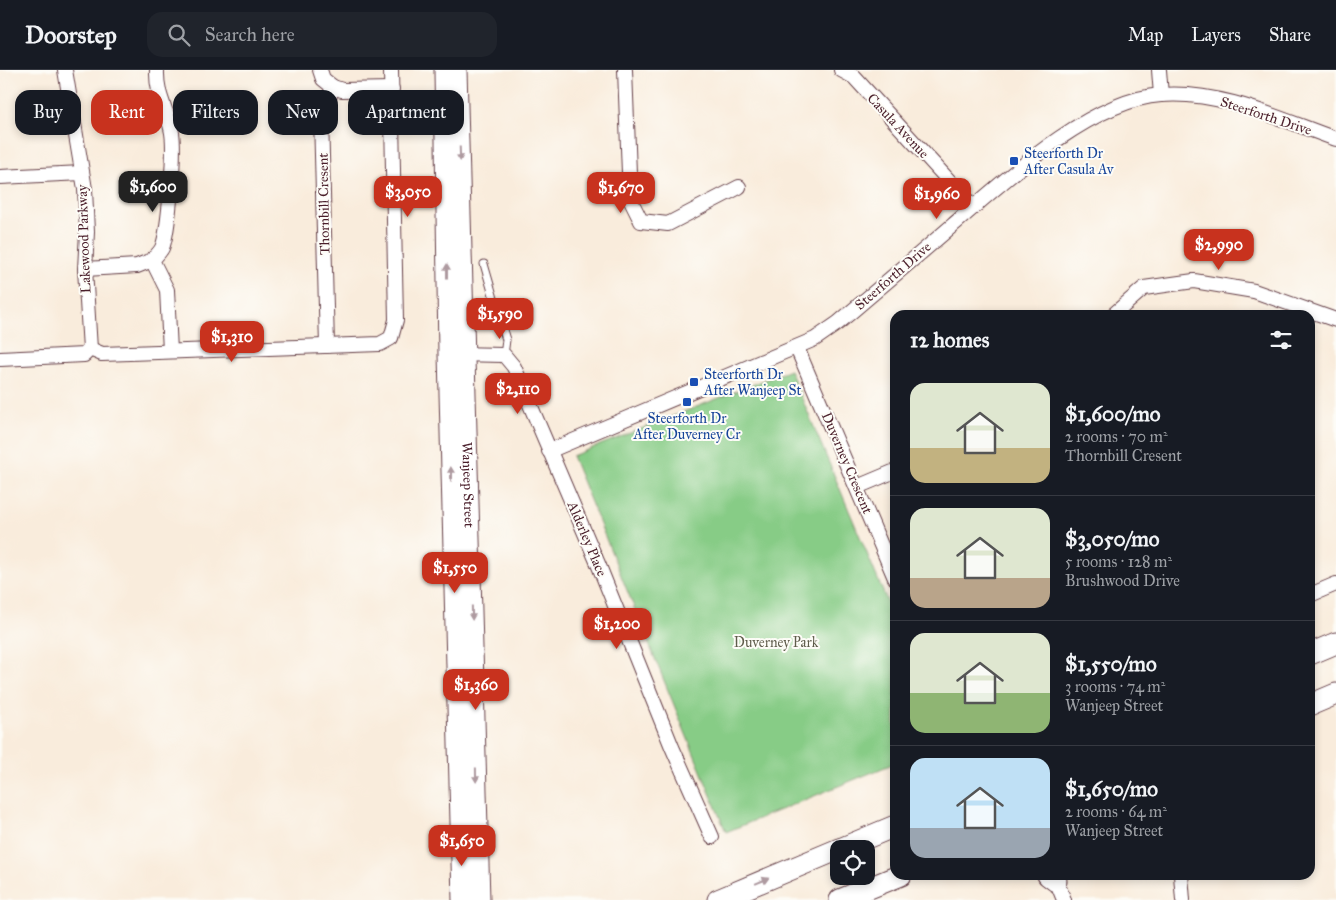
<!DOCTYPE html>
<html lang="en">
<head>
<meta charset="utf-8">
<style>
  body { margin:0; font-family:"IM FELL Great Primer",serif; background:#20242c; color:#f1f3f6; height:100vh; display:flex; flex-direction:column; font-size:19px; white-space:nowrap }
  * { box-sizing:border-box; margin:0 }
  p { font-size:16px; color:#9ea1a6 }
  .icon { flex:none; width:28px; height:28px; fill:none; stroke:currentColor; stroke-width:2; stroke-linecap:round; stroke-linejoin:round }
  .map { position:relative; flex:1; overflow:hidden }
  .sheet { position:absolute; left:890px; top:240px; width:425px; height:570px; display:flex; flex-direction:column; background:#171b24; border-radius:15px; box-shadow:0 2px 8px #0003 }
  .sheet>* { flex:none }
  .top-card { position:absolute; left:15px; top:20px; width:475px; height:45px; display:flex; gap:10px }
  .fabs { position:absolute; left:830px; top:770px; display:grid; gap:10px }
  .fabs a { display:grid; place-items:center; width:45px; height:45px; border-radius:10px; background:#171b24; box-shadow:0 2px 8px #0003; font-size:25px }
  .price { position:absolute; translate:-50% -42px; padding:0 11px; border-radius:10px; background:#c8321e; color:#fff; font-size:16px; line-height:32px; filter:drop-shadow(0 1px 2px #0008) }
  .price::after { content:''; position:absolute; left:50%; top:30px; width:15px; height:11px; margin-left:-8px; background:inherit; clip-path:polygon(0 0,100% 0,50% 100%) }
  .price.selected { background:#222; color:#fff }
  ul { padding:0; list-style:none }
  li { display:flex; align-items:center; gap:15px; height:125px; padding:0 20px }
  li+li { border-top:1px solid #363941 }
  li span { display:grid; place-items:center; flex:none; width:140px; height:100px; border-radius:15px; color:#555 }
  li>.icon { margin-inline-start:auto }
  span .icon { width:60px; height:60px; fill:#fffc; stroke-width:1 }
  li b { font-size:21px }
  h2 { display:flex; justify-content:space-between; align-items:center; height:60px; padding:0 20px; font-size:21px }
  .pill { padding:0 18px; border-radius:15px; background:#171b24; box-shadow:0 2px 8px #0003; font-size:18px; line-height:45px }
  .pill.selected { background:#c8321e; color:#fff }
  header { display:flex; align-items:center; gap:30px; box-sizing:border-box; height:70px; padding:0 25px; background:#171b24; border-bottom:1px solid #363941 }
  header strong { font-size:24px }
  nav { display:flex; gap:28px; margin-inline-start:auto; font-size:18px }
  .search { width:350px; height:45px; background:#20242c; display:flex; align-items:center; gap:12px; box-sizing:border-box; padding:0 18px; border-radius:15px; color:#9ea1a6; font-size:19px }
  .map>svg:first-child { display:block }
  .green { fill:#87cc86; stroke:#687658 }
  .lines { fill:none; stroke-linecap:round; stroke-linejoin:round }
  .lane-casing { stroke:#643e46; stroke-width:9 }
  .street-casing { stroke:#643e46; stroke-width:16 }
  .secondary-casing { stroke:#643e46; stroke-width:21 }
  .primary-casing { stroke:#643e46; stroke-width:23 }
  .lane { stroke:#fff; stroke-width:7 }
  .street { stroke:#fff; stroke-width:14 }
  .secondary { stroke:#fff; stroke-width:19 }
  .primary { stroke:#fff; stroke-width:21 }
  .oneway { fill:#ae9aa0 }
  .transit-dot { fill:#1a4fb4; stroke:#fdfcf7; stroke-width:2 }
  .labels { text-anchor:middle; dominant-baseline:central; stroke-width:4; stroke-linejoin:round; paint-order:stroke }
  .street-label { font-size:14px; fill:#4a1f2b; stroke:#fdfcf7 }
  .transit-label { font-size:14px; fill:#164399; stroke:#fdfcf7; text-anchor:start }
  .park-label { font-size:14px; fill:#5f5c4b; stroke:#fdfcf7 }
</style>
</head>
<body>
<header>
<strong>Doorstep</strong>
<div class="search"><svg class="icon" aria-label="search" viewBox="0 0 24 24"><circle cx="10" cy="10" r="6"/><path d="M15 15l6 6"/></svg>Search here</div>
<nav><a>Map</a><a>Layers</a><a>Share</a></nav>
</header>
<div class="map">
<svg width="1336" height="830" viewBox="0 0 1336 830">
  <rect width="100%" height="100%" fill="#fdfcf7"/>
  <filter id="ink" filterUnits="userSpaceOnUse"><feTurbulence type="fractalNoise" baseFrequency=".02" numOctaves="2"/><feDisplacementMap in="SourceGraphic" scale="10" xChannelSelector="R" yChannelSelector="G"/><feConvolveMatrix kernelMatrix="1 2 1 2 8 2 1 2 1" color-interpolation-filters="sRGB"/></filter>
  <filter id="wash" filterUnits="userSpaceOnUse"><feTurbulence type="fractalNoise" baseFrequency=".0096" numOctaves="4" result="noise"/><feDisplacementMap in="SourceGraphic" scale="20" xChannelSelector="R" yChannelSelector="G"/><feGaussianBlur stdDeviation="1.12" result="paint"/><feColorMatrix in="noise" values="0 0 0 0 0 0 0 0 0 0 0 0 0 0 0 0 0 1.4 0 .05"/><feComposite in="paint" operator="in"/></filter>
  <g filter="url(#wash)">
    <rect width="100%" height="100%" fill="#f9ecdc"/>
    <path class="green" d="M790,300L895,550V693L726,762L572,386Z"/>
  </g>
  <g filter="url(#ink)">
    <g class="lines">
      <defs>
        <path id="lane" d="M484,194L506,270L504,285"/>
        <g id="street">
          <path d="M65,0L85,119L87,162L85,199L90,279"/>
          <path d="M157,0C156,27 168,40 172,63C175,82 169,161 162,178C160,182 156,186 152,190L167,220L170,281"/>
          <path d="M320,0L323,9L333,17L321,47L327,276"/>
          <path d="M625,0L630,129L641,151L668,154L739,117"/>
          <path d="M841,0L854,7L973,137"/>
          <path d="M1159,0L1161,25"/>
          <path d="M333,17L342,20L392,19"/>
          <path d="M0,107L82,103"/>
          <path d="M85,199L137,196L152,190"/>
          <path d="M1113,245L1144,218L1194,211L1254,221L1336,250"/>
          <path d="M797,278L895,508"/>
          <path d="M90,279L102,284L380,274L391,268L396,250L391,0"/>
          <path d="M455,284L504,285L514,297L599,496L672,677L712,767"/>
          <path d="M0,289L84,285L90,279"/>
          <path d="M549,381L815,269L838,253C877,220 915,188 953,155C1006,109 1090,30 1161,25C1220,20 1282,50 1336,69"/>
          <path d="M857,417L895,401"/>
          <path d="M1310,525L1336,514"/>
          <path d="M1054,805L1064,830"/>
          <path d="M1181,805L1183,830"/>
        </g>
        <g id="secondary">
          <path d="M444,0L448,284L462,830"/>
          <path id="s1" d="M457,0L480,830"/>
        </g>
        <g id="primary">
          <path d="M1310,584L1336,573"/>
          <path d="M1310,635L1336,624"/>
          <path d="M840,779L895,756"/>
          <path d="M1048,805L1056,811"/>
          <path d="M718,830L839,779"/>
          <path d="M840,830L901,805"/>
        </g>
      </defs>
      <use href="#lane" class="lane-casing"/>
      <use href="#street" class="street-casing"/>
      <use href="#secondary" class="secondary-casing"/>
      <use href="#primary" class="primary-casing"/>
      <use href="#lane" class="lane"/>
      <use href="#street" class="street"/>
      <use href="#secondary" class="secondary"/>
      <use href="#primary" class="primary"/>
    </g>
    <defs><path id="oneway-solid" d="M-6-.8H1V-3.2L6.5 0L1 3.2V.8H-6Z" transform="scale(1.25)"/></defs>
    <g class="oneway">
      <use href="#oneway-solid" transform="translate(460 84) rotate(88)"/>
      <use href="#oneway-solid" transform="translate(447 201) rotate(-90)"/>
      <use href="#oneway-solid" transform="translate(451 404) rotate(-91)"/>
      <use href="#oneway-solid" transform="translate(472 543) rotate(89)"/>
      <use href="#oneway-solid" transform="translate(476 705) rotate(89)"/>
      <use href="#oneway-solid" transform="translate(762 811) rotate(-23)"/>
    </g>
  </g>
  <g class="transit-dot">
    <rect x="1009" y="86" width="10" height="10" rx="2.5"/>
    <rect x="689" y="307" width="10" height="10" rx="2.5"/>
    <rect x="682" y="327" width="10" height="10" rx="2.5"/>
  </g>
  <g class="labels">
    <g class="street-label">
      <text transform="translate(1266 46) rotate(18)">Steerforth Drive</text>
      <text transform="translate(898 56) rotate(47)">Casula Avenue</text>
      <text transform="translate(324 134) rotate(-91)">Thornbill Cresent</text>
      <text transform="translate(84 169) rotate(-92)">Lakewood Parkway</text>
      <text transform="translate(893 206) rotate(-41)">Steerforth Drive</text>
      <text transform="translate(847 393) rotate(67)">Duverney Crescent</text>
      <text stroke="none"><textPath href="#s1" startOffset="415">Wanjeep Street</textPath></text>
      <text transform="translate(587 469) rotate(67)">Alderley Place</text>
    </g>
    <g class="transit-label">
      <text x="1024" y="83">Steerforth Dr<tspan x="1024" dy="16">After Casula Av</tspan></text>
      <text x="704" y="304">Steerforth Dr<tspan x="704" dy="16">After Wanjeep St</tspan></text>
      <text x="687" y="348" text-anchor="middle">Steerforth Dr<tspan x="687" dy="16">After Duverney Cr</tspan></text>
    </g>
    <g class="park-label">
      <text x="776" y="572">Duverney Park</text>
    </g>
  </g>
</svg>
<div class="fabs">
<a><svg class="icon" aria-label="locate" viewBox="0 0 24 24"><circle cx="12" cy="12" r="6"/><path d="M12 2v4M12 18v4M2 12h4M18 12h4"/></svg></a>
</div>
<b class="price selected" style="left:153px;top:143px">$1,600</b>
<b class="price" style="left:621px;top:144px">$1,670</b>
<b class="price" style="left:408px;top:148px">$3,050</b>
<b class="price" style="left:937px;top:150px">$1,960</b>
<b class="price" style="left:1219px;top:201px">$2,990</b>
<b class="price" style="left:500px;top:270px">$1,590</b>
<b class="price" style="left:232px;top:293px">$1,310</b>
<b class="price" style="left:518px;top:345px">$2,110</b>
<b class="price" style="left:455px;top:524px">$1,550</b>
<b class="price" style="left:617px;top:580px">$1,200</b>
<b class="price" style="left:476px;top:641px">$1,360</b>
<b class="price" style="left:462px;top:797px">$1,650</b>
<div class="top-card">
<a class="pill">Buy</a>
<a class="pill selected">Rent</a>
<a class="pill">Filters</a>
<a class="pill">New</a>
<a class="pill">Apartment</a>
</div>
<section class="sheet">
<h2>12 homes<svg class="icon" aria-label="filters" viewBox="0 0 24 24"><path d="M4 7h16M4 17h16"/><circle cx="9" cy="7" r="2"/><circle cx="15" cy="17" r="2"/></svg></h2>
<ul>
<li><span style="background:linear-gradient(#dfe7d0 65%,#c2b280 0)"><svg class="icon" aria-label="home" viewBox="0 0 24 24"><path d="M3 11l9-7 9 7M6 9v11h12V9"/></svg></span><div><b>$1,600/mo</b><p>2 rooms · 70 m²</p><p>Thornbill Cresent</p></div></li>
<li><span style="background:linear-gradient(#dfe7d0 70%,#b9a48a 0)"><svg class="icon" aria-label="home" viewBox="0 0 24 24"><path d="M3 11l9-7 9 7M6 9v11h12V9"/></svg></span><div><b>$3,050/mo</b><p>5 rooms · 128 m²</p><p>Brushwood Drive</p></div></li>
<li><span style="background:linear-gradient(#dfe7d0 60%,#8fb573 0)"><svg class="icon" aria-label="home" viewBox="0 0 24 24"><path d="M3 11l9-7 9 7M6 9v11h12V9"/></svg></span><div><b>$1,550/mo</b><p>3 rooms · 74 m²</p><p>Wanjeep Street</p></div></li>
<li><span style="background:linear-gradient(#bfe0f5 70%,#9aa5b1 0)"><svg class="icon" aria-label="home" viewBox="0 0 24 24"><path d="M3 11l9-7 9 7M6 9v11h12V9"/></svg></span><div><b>$1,650/mo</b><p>2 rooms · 64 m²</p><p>Wanjeep Street</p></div></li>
</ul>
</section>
</div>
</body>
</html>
